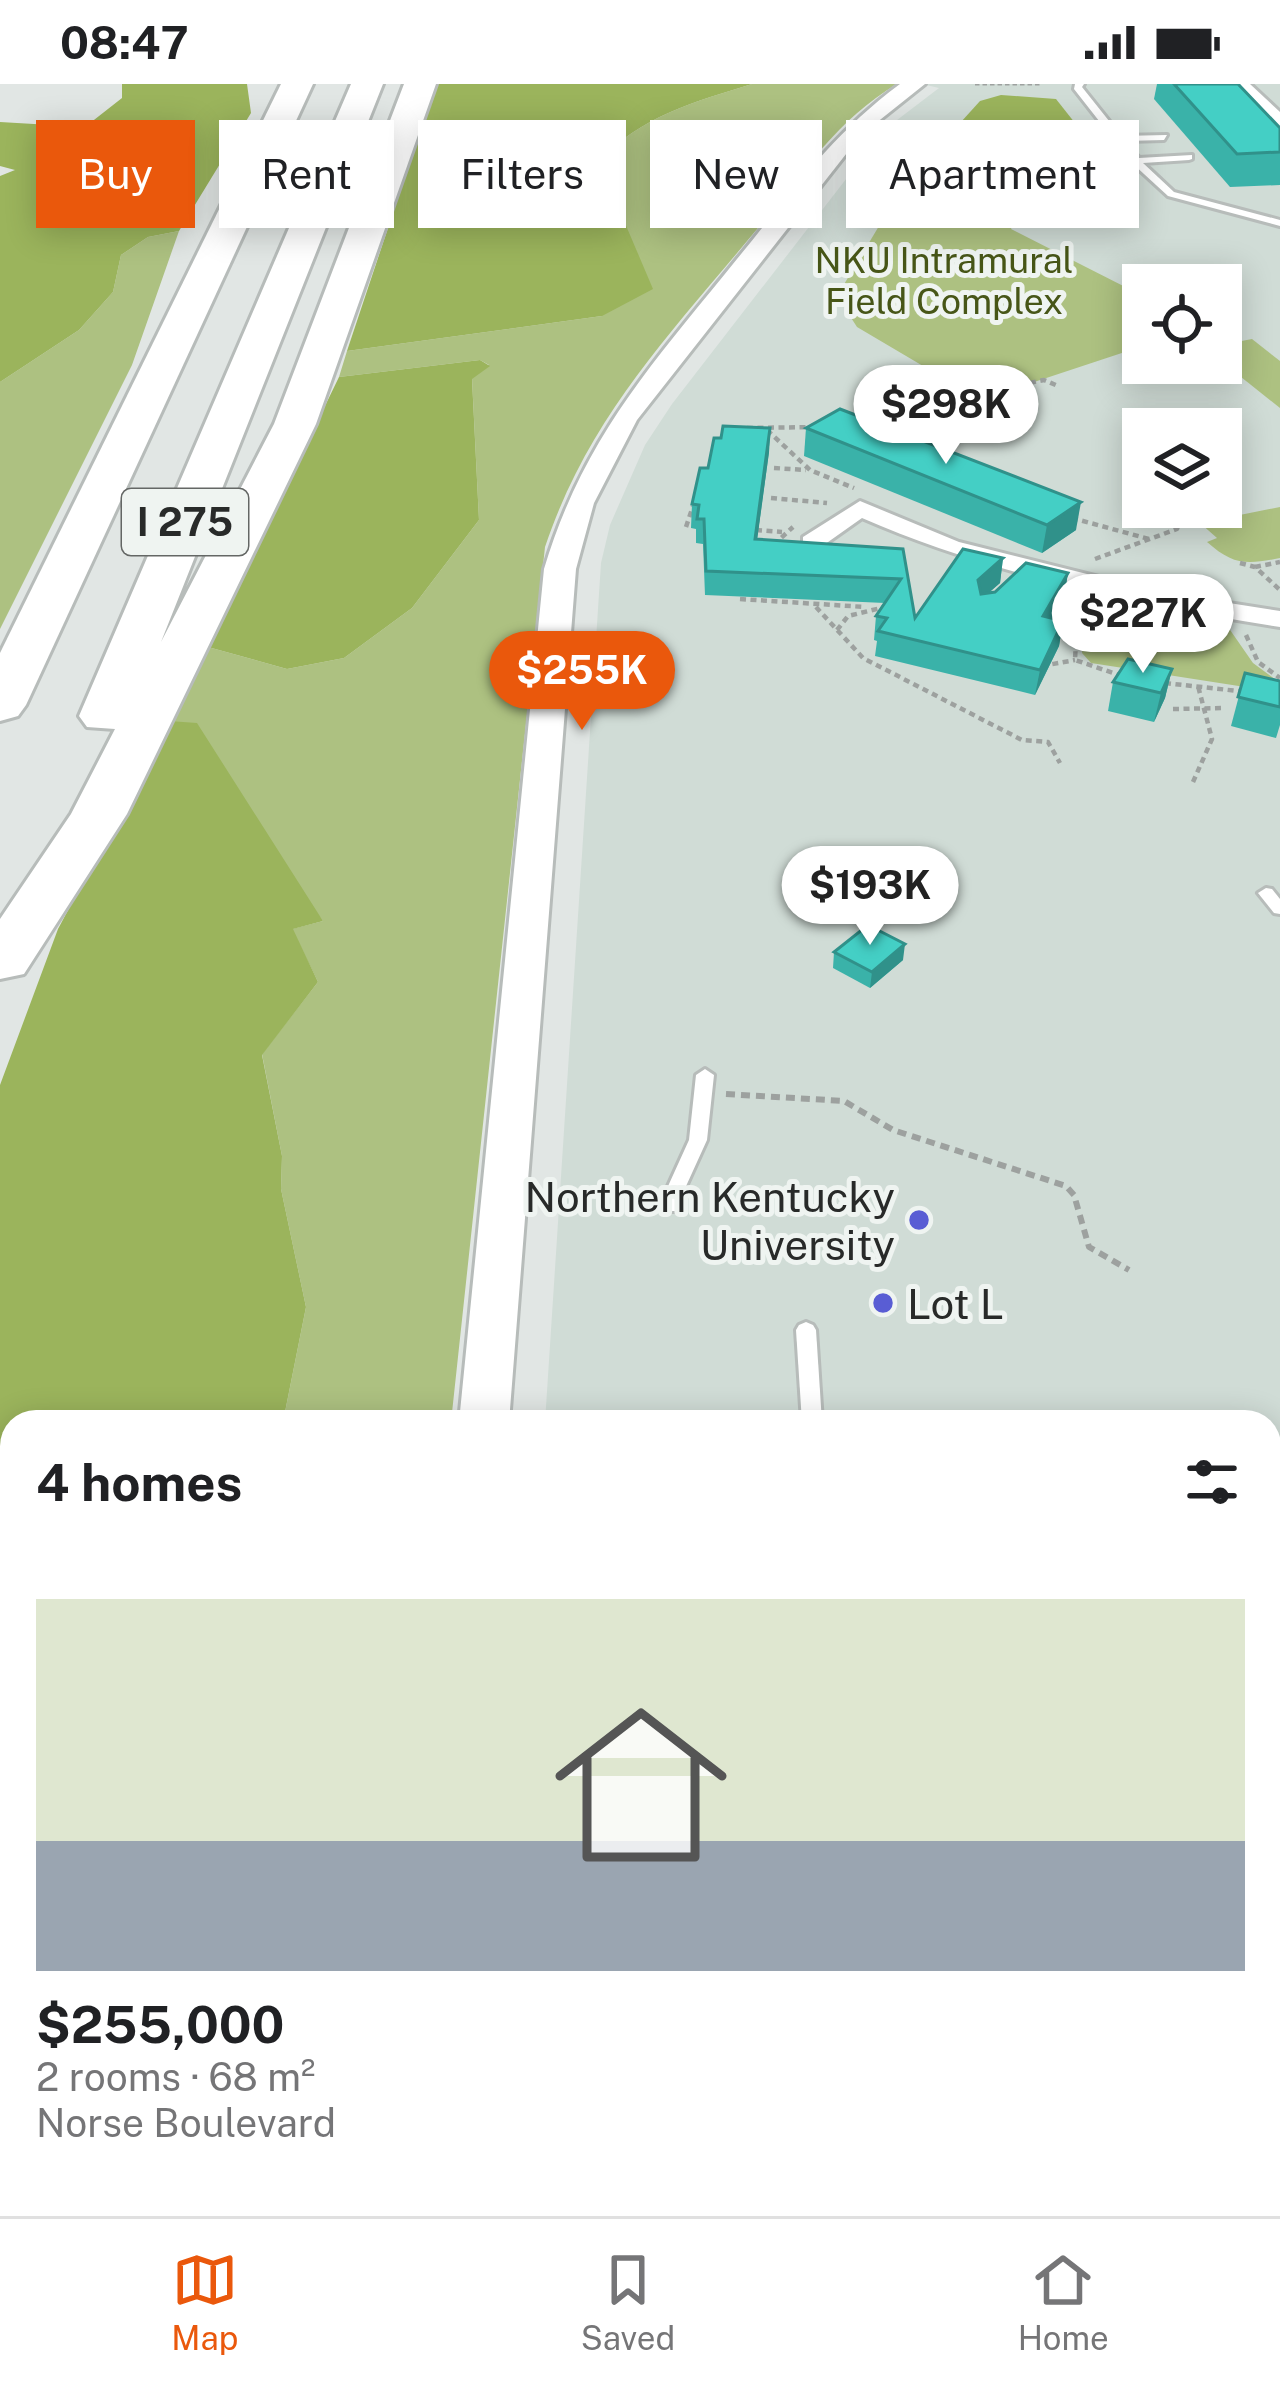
<!DOCTYPE html>
<html lang="en">
<head>
<meta charset="utf-8">
<style>
  body { margin:0; font-family:"Public Sans",sans-serif; background:#f6f6f6; color:#202124; height:100vh; display:flex; flex-direction:column; font-size:45px; white-space:nowrap }
  * { box-sizing:border-box; margin:0 }
  p { font-size:39px; color:#757577 }
  .icon { flex:none; width:66px; height:66px; fill:none; stroke:currentColor; stroke-width:2; stroke-linecap:round; stroke-linejoin:round }
  .map { position:relative; flex:1; overflow:hidden }
  .sheet { position:absolute; left:0px; top:1326px; width:1281px; height:807px; display:flex; flex-direction:column; background:#fff; border-radius:36px 36px 0 0; box-shadow:0 6px 30px #0003 }
  .sheet>* { flex:none }
  .guide { position:absolute; left:36px; top:36px; width:1209px; height:108px; display:flex; gap:24px }
  .buttons { position:absolute; left:1122px; top:180px; display:grid; gap:24px }
  .buttons a { display:grid; place-items:center; width:120px; height:120px; border-radius:0px; background:#fff; box-shadow:0 6px 30px #0003; font-size:60px }
  .price { position:absolute; translate:-50% -102px; padding:0 27px; border-radius:42px; background:#fff; color:#222; font-size:39px; line-height:78px; filter:drop-shadow(0 3px 6px #0008) }
  .price::after { content:''; position:absolute; left:50%; top:72px; width:36px; height:27px; margin-left:-18px; background:inherit; clip-path:polygon(0 0,100% 0,50% 100%) }
  .price.current { background:#ea580c; color:#fff }
  ul { padding:0; list-style:none }
  li { display:grid; align-content:center; gap:24px; height:636px; padding:0 36px }
  li span { display:grid; place-items:center; height:372px; border-radius:0px; color:#555 }
  li>.icon { margin-inline-start:auto }
  span .icon { width:216px; height:216px; fill:#fffc; stroke-width:1 }
  li b { font-size:51px }
  h2 { display:flex; justify-content:space-between; align-items:center; height:144px; padding:0 36px; font-size:51px }
  .chip { padding:0 42px; border-radius:0px; background:#fff; box-shadow:0 6px 30px #0003; font-size:42px; line-height:108px }
  .chip.current { background:#ea580c; color:#fff }
  .status { display:flex; justify-content:space-between; align-items:center; height:84px; padding:0 60px; background:#fff; direction:ltr }
  .status svg { height:33px; fill:currentColor }
  .tab-bar { display:flex; justify-content:space-around; align-items:center; height:168px; border-top:3px solid #e0e0e0; background:#fff; font-size:33px; color:#757577 }
  .tab-bar a { display:grid; justify-items:center; gap:6px }
  .tab-bar .current { color:#ea580c }
  .map>svg:first-child { display:block }
  .built { fill:#d0dcd6; fill-rule:evenodd }
  .green { fill:#adc181 }
  .forest { fill:#9bb45c }
  .lines { fill:none; stroke-linecap:round; stroke-linejoin:round }
  .service-casing { stroke:#b7bcba; stroke-width:6 }
  .minor-casing { stroke:#b7bcba; stroke-width:6 }
  .tertiary-casing { stroke:#b7bcba; stroke-width:6 }
  .motorway-casing { stroke:#b7bcba; stroke-width:6 }
  .path-far2 { stroke:#9da19f; stroke-width:3; stroke-dasharray:4.5 3; stroke-linecap:butt }
  .path-far1 { stroke:#9da19f; stroke-width:4.5; stroke-dasharray:6 4.5; stroke-linecap:butt }
  .path { stroke:#9da19f; stroke-width:6; stroke-dasharray:9 6; stroke-linecap:butt }
  .service { fill:#fff; fill-rule:evenodd }
  .minor { fill:#fff; fill-rule:evenodd }
  .tertiary { fill:#fff; fill-rule:evenodd }
  .motorway { fill:#fff; fill-rule:evenodd }
  .wall { fill:#3ab2a9 }
  .shaded-wall { fill:#30918a }
  .building { fill:#44cfc5; stroke:#30918a; stroke-width:3 }
  .poi-dot { fill:#595dd4; stroke:#eff4f1; stroke-width:4.5 }
  .labels { text-anchor:middle; dominant-baseline:central; stroke-width:10; stroke-linejoin:round; paint-order:stroke }
  .far-park-label { font-size:36px; fill:#475617; stroke:#eff4f1 }
  .shield { fill:#eff4f1; stroke:#646765; stroke-width:3 }
  .shield-label { font-size:39px; font-weight:bold; fill:#282a29 }
  .poi-label { font-size:42px; fill:#282a29; stroke:#eff4f1; text-anchor:end }
</style>
</head>
<body>
<div class="status"><b>08:47</b><svg viewBox="0 0 49 12"><path d="M0 12V9h3v3zM5 12V6h3v6zM10 12V3h3v9zM15 12V0h3v12zM26 1h20v11H26zM47 4h2v5h-2z"/></svg></div>
<div class="map">
<svg width="1280" height="2132" viewBox="0 0 1280 2132">
  <rect width="100%" height="100%" fill="#e1e6e4"/>
  <path class="built" d="M922,0H1280V2132H493V2121H1269V1338H545L601,479L610,441L645,361L672,320L884,46L939,4ZM1143,201H1221V279H1143ZM1143,345H1221V423H1143Z"/>
  <g class="green">
    <path d="M752,0H897C836,36 802,91 758,144C671,249 589,332 545,463L451,1338H283L306,1223L281,1105L282,1072L262,970L318,898L292,845L323,837L169,637L208,563L287,585L344,574L412,524L479,436L472,294L489,281L480,276L339,293L347,267L602,232L610,109L599,78C638,33 697,17 752,0Z"/>
    <path d="M927,62L1046,75L1011,145L1143,212V262L995,311L967,308L857,243L837,212Z"/>
    <path d="M179,147L132,281L0,545V298L79,246L113,208L121,171L148,153Z"/>
    <path d="M1252,255L1280,277V324L1221,277V261Z"/>
    <path d="M1280,423V474C1246,481 1233,481 1207,458L1217,454L1200,439Z"/>
    <path d="M1105,518L1228,543L1253,579L1280,599L1258,605L1091,579L1082,569L1086,538Z"/>
    <path d="M193,2121H368L367,2132H191Z"/>
  </g>
  <g class="forest">
    <path d="M122,0H247L251,29L179,147L148,153L121,171L113,208L79,246L0,298V92L15,86L0,82V38L85,43L122,14Z"/>
    <path d="M436,0H752C697,17 638,33 599,78L653,205L602,232L347,267Z"/>
    <path d="M1001,11L1056,15L1090,58H973L961,38L980,17Z"/>
    <path d="M480,276L490,282L472,295L479,436L412,524L344,574L287,585L208,563L339,293Z"/>
    <path d="M169,637L197,639L323,837L293,845L318,898L262,971L282,1072L281,1105L306,1223L283,1338H12V2121H193L191,2132H0V1001L58,845Z"/>
  </g>
  <g class="lines">
    <defs>
      <g id="service">
        <path d="M1075,0H1084L1082,3L1121,52L1167,51L1164,56L1125,57L1139,74L1192,71V75L1189,76L1143,79L1174,108L1280,136V142L1168,112L1132,79L1074,5Z"/>
        <path d="M1266,804L1272,805L1280,815V830L1274,829L1258,809Z"/>
        <path d="M705,985L714,991L707,1056L677,1122L675,1127H661L659,1122L689,1056L696,991Z"/>
        <path d="M806,1238L813,1241L816,1246L822,1338H802L796,1246L799,1241Z"/>
        <rect x="848" y="2121" width="28" height="11"/>
      </g>
      <g id="minor">
        <path d="M1231,0H1250L1280,28V43Z"/>
        <path d="M860,417L959,458L1159,508L1280,527V543C1139,521 993,491 862,434L821,463H803V453Z"/>
      </g>
      <g id="tertiary">
        <path d="M900,0H925L861,51L637,336L594,419L576,485L509,1338H459L544,485C583,354 653,279 737,175C791,109 831,51 900,0Z"/>
        <path d="M380,2121H448L447,2132H379Z"/>
      </g>
      <g id="motorway">
        <path d="M281,0H313L26,621L18,632L0,637V569Z"/>
        <path d="M351,0H383L161,558L274,340L404,0H436L316,340L127,730L24,890L0,895V835L71,730L115,645L87,643L79,632Z"/>
      </g>
    </defs>
    <use href="#service" class="service-casing"/>
    <use href="#minor" class="minor-casing"/>
    <use href="#tertiary" class="tertiary-casing"/>
    <use href="#motorway" class="motorway-casing"/>
    <path class="path-far2" d="M975,0H1040"/>
    <g class="path-far1">
      <path d="M921,283L980,309L1044,296L1058,302"/>
      <path d="M747,344L817,343"/>
      <path d="M767,346L810,386L854,404"/>
      <path d="M774,384L806,386"/>
      <path d="M771,414L827,419"/>
      <path d="M1072,434L1149,455"/>
      <path d="M686,443L693,422"/>
      <path d="M756,446L782,448"/>
      <path d="M785,463L781,454L793,443"/>
      <path d="M1095,475L1177,445L1185,423"/>
      <path d="M1240,479L1255,483L1280,506"/>
      <path d="M1255,483L1280,478"/>
      <path d="M740,515L865,523"/>
      <path d="M1092,521L1077,536L1075,576L1122,592"/>
      <path d="M816,523L863,574L1022,656L1048,658L1060,679"/>
      <path d="M837,546L848,532L885,523"/>
      <path d="M1246,551L1258,578L1280,594"/>
      <path d="M1042,582L1075,576"/>
      <path d="M1165,599L1247,608"/>
      <path d="M1173,625L1225,624"/>
      <path d="M1193,698L1212,655L1198,602"/>
    </g>
    <path class="path" d="M726,1010L844,1017L893,1046L1066,1102L1074,1111L1089,1163L1129,1186"/>
    <use href="#service" class="service"/>
    <use href="#minor" class="minor"/>
    <use href="#tertiary" class="tertiary"/>
    <use href="#motorway" class="motorway"/>
  </g>
  <g class="wall">
    <path d="M1157,0H1238L1280,44V101L1230,103L1154,15Z"/>
    <path d="M770,344L769,368L757,455L903,465L915,534L1003,474L1000,499L988,509L1068,489L1064,513L1052,534L1063,537L1059,562L1035,611L875,572L877,557L874,556L876,532L885,519L705,511L703,460L696,459V445L691,444L692,420L721,354Z"/>
    <path d="M806,344L1076,446L1042,469L804,372Z"/>
    <path d="M1172,585L1165,614L1154,638L1108,627L1113,598Z"/>
    <path d="M1245,589L1280,597V641L1276,654L1231,642Z"/>
    <path d="M834,868L903,876L870,904L833,884Z"/>
  </g>
  <g class="shaded-wall">
    <path d="M770,344L769,368L754,479L755,455Z"/>
    <path d="M1081,418L1076,446L1042,469L1047,441Z"/>
    <path d="M1003,474L1000,499L975,521L978,496Z"/>
    <path d="M1068,489L1064,513L1039,557L1043,532Z"/>
    <path d="M1063,537L1059,562L1035,611L1040,586Z"/>
    <path d="M1172,585L1165,614L1154,638L1161,609Z"/>
    <path d="M905,860L903,876L870,904L872,888Z"/>
  </g>
  <g class="building">
    <path d="M1174,0H1238L1280,44V68L1237,70Z"/>
    <path d="M840,325L1081,418L1047,441L806,344Z"/>
    <path d="M723,342L770,344L755,455L903,465L915,534L963,465L1003,474L978,496L981,510L995,508L1026,479L1068,489L1043,532L1063,537L1040,586L878,547L887,534L876,532L901,495L706,487L704,435H697L699,421L692,420L700,384H708L714,354H721Z"/>
    <path d="M1128,575L1172,585L1161,609L1113,598Z"/>
    <path d="M1245,589L1280,597V623L1238,613Z"/>
    <path d="M868,841L905,860L872,888L834,868Z"/>
  </g>
  <g class="poi-dot">
    <circle cx="919" cy="1136" r="12"/>
    <circle cx="883" cy="1219" r="12"/>
  </g>
  <g class="labels">
    <g class="far-park-label">
      <text x="944" y="176">NKU Intramural<tspan x="944" dy="41">Field Complex</tspan></text>
    </g>
    <rect class="shield" x="122" y="405" width="126" height="66" rx="9"/>
    <g class="shield-label">
      <text x="185" y="438">I 275</text>
    </g>
    <g class="poi-label">
      <text x="895" y="1112">Northern Kentucky<tspan x="895" dy="48">University</tspan></text>
      <text x="907" y="1219" text-anchor="start">Lot L</text>
    </g>
  </g>
</svg>
<div class="buttons">
<a><svg class="icon" aria-label="locate" viewBox="0 0 24 24"><circle cx="12" cy="12" r="6"/><path d="M12 2v4M12 18v4M2 12h4M18 12h4"/></svg></a>
<a><svg class="icon" aria-label="layers" viewBox="0 0 24 24"><path d="M12 4l9 5-9 5-9-5zM3 14l9 5 9-5"/></svg></a>
</div>
<b class="price" style="left:946px;top:383px">$298K</b>
<b class="price" style="left:1143px;top:592px">$227K</b>
<b class="price current" style="left:582px;top:649px">$255K</b>
<b class="price" style="left:870px;top:864px">$193K</b>
<div class="guide">
<a class="chip current">Buy</a>
<a class="chip">Rent</a>
<a class="chip">Filters</a>
<a class="chip">New</a>
<a class="chip">Apartment</a>
</div>
<section class="sheet">
<h2>4 homes<svg class="icon" aria-label="filters" viewBox="0 0 24 24"><path d="M4 7h16M4 17h16"/><circle cx="9" cy="7" r="2"/><circle cx="15" cy="17" r="2"/></svg></h2>
<ul>
<li><span style="background:linear-gradient(#dfe7d0 65%,#9aa5b1 0)"><svg class="icon" aria-label="home" viewBox="0 0 24 24"><path d="M3 11l9-7 9 7M6 9v11h12V9"/></svg></span><div><b>$255,000</b><p>2 rooms · 68 m²</p><p>Norse Boulevard</p></div></li>
</ul>
</section>
</div>
<nav class="tab-bar">
<a class="current"><svg class="icon" aria-label="map" viewBox="0 0 24 24"><path d="M3 6l6-2 6 2 6-2v14l-6 2-6-2-6 2zM9 4v14M15 6v14"/></svg>Map</a>
<a><svg class="icon" aria-label="saved" viewBox="0 0 24 24"><path d="M7 4h10v16l-5-4-5 4z"/></svg>Saved</a>
<a><svg class="icon" aria-label="home" viewBox="0 0 24 24"><path d="M3 11l9-7 9 7M6 9v11h12V9"/></svg>Home</a>
</nav>
</body>
</html>
